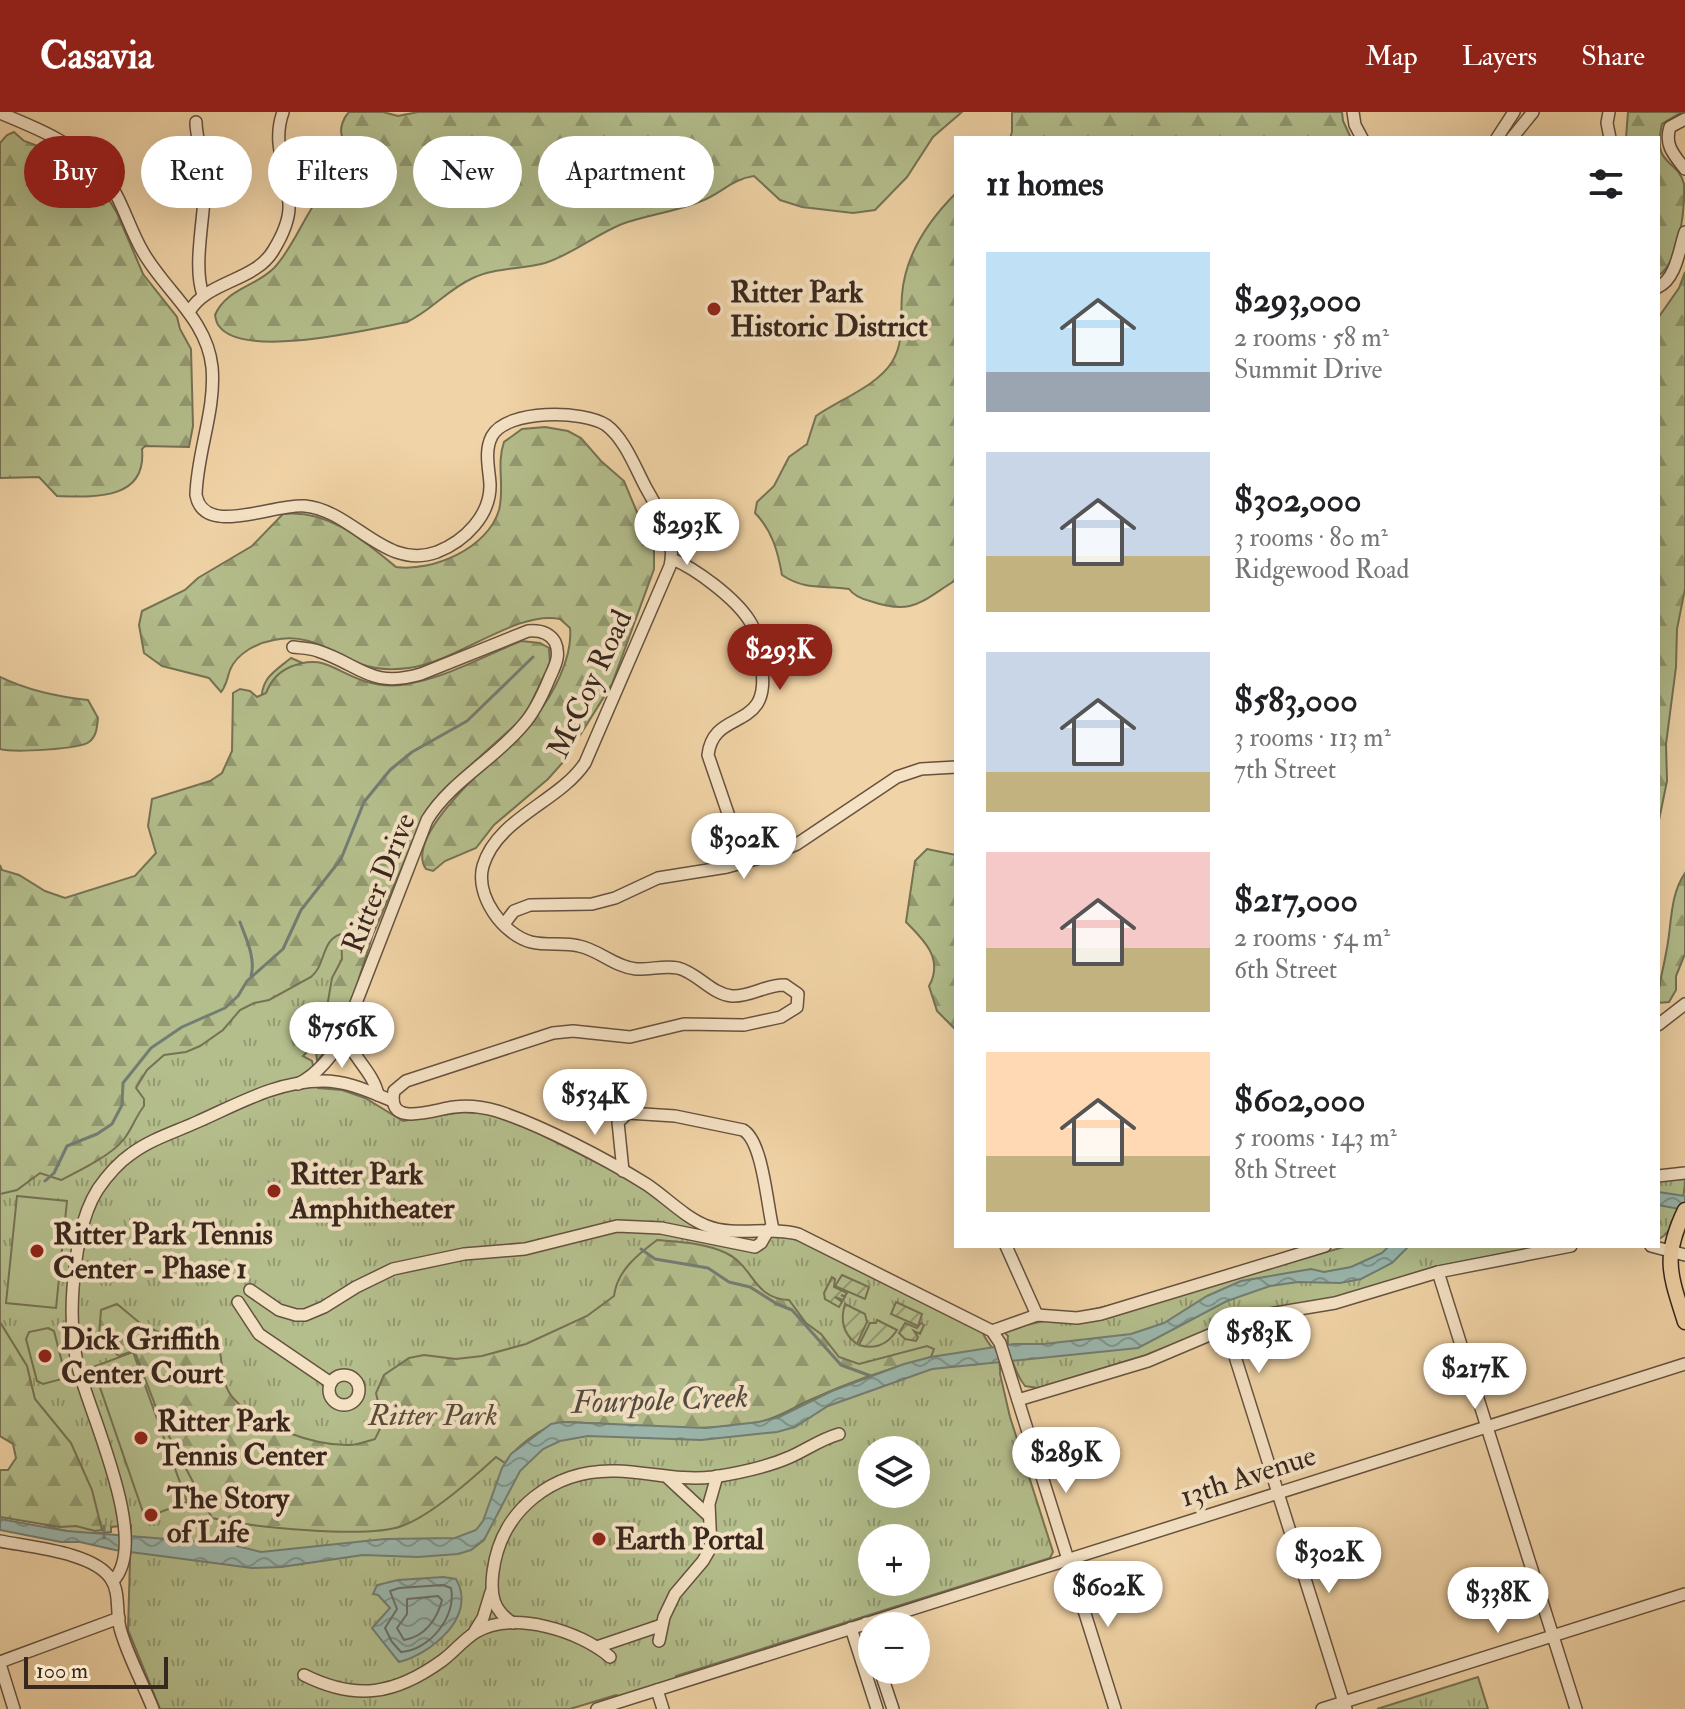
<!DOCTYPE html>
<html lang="en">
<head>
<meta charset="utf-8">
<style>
  body { margin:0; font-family:"IM FELL Double Pica",serif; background:#f2f2f2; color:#202124; height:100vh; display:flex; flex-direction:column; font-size:30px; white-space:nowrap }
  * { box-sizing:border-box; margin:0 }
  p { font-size:26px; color:#757577 }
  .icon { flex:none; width:44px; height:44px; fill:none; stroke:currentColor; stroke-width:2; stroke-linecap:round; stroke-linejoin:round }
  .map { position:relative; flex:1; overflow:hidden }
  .drawer { position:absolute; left:954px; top:24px; width:706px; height:1112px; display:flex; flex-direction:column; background:#fff; border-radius:0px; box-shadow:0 8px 32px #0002 }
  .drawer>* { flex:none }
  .banner { position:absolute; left:24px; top:24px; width:760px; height:72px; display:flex; gap:16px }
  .controls { position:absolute; left:858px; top:1324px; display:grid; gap:16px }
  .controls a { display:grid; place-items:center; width:72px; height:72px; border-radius:50%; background:#fff; box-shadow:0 8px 32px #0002; font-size:40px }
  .scale { position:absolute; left:24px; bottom:20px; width:144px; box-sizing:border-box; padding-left:8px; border:4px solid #38271d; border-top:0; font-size:22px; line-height:28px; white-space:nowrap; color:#38271d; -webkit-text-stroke:6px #f5e2c5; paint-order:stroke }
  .price { position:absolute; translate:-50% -68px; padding:0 18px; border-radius:28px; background:#fff; color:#222; font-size:26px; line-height:52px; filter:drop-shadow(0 2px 4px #0008) }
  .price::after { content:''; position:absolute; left:50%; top:48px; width:24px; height:18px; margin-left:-12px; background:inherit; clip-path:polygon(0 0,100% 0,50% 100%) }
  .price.on { background:#8f2418; color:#fff }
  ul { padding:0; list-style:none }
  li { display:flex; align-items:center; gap:24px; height:200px; padding:0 32px }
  li span { display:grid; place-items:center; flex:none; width:224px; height:160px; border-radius:0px; color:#555 }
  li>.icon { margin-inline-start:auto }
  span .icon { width:96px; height:96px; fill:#fffc; stroke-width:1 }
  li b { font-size:34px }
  h2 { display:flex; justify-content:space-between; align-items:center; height:96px; padding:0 32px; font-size:34px }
  .pill { padding:0 28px; border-radius:36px; background:#fff; box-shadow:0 8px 32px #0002; font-size:28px; line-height:72px }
  .pill.on { background:#8f2418; color:#fff }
  header { display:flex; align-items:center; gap:48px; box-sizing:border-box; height:112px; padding:0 40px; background:#8f2418; color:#fff }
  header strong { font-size:38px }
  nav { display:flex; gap:44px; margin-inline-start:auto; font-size:28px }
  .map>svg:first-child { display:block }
  .grass { fill:url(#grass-tufts); stroke:#767254; stroke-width:2; fill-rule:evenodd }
  .forest { fill:url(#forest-firs); stroke:#767254; stroke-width:2 }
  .garden { fill:url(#garden-furrows); stroke:#767254; stroke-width:2 }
  .pitch { fill:#b4be8c; stroke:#767254; stroke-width:2 }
  .water { fill:url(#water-waves); stroke:#737d73; stroke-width:2 }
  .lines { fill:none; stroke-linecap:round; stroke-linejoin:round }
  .shore { stroke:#6a6f65; stroke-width:2 }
  .stream { stroke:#737d73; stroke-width:3 }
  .minor-casing { stroke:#66523f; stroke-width:14 }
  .major-casing { stroke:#38271d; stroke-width:17 }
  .minor { stroke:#f5e2c5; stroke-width:11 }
  .major { stroke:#f0d3a6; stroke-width:14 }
  .poi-dot { fill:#8f2418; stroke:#f5e2c5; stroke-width:3 }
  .labels { text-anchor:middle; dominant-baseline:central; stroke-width:8; stroke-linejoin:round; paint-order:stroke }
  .poi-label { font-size:30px; font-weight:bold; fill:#38271d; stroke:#f5e2c5; text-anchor:start }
  .street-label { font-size:30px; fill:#38271d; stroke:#f5e2c5 }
  .park-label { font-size:30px; font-style:italic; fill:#574d39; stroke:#f5e2c5 }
  .water-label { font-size:32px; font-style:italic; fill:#514b41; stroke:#f5e2c5 }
</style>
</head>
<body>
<header>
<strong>Casavia</strong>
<nav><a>Map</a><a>Layers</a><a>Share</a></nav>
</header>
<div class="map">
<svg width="1685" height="1597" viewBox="0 0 1685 1597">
  <defs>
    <pattern id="grass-tufts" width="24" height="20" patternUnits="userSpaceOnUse" patternTransform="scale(2)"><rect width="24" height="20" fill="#b4be8c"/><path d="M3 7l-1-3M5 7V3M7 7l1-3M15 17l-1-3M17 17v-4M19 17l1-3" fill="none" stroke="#939a72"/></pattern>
    <pattern id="forest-firs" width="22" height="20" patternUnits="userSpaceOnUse" patternTransform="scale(2)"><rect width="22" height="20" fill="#b4be8c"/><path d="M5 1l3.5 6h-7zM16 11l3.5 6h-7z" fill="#939a72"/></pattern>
    <pattern id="garden-furrows" width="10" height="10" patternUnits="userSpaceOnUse" patternTransform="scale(2)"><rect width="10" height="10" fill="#b4be8c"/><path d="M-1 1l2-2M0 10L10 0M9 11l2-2" fill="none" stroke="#939a72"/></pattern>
    <pattern id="water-waves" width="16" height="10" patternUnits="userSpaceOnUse" patternTransform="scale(2)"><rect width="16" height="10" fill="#9bb7ad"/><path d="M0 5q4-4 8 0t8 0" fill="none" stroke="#7f958c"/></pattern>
  </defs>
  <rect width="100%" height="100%" fill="#f0d3a6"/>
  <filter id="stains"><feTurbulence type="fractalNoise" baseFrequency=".0025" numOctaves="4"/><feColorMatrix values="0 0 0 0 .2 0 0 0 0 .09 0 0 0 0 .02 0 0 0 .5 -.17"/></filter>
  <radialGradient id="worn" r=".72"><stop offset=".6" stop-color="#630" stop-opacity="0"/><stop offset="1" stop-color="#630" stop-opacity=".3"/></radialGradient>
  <g class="grass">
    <path d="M291,546L379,584L420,690L353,868L324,918L333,931L317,949L316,939H308L303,944L312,949L318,976L342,978L365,986L403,1009L463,1000L491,1002L522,1013L624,1064L709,1122L783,1125L803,1129L982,1218C985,1233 1002,1238 1000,1262L1010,1305L1053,1440L1050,1446L676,1564L675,1567L619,1584L616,1583L570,1597H160L128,1518L131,1413L111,1415V1420C91,1423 62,1421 44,1412L60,1414L0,1268V909L120,846L261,593C261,566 271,562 291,546ZM872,1338H916V1382H872ZM872,1426H916V1470H872Z"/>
    <path d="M1685,1067C1685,1087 1676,1118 1658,1128V1068Z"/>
    <path d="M1348,1134H1543L1434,1155L1339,1185L1256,1199L1146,1243L1038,1276L1025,1274C1017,1264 1006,1237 1008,1224L1005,1221L1009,1217L1236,1164Z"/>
    <path d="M1478,1565L1488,1597H1377Z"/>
  </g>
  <g class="forest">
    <path d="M349,0H383L398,4L418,0H962L933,25L907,65L875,98L853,101L802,95L780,88L754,64C731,67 720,83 699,90C674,100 647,103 622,112C595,123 573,142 545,151C523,157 493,156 473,166C448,177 431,199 407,210C371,217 243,248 219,214C216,211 216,207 215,203C226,177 255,175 274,156C291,138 301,112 315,91C324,83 335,85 343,77C352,66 357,46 350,34C349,33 342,26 342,24C339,16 344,5 349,0Z"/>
    <path d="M1012,0H1342L1343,9L1351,26H1010L1012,20Z"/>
    <path d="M1628,0H1682L1662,12C1652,56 1677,45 1684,72C1685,96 1680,150 1658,164V26H1626Z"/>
    <path d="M14,20L24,29L70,46L96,66L117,101L143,162L177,205L180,217L191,237L193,314L189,335L145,334L142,337C147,389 93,385 57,384L39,365L0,366V31L7,23Z"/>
    <path d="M956,81V468C921,489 914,504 870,489C862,487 854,484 849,477C824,473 806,479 782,463C778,440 772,418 755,401L757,390L774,374L789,345L807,332L816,304C839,288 877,274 892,250C905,229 900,207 902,183C905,143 928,109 956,81Z"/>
    <path d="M1685,160V477L1677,517L1676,555L1666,632L1667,669L1658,713V206L1679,176Z"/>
    <path d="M545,315L568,319L581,326L601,349L624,369L639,405L654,430V457L612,572L564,649L548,667L494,713L476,736L445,749L433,759L426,757C400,720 514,632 535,605C553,583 573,545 570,516L560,507C516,498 457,550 409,556C393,558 376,558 361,552C331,541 309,520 274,528C257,531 237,541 230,558C227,566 227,573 221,580L209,566L162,554L144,541L139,513L142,499L185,478L198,466L252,434L283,402C328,397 363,428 396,455C433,460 488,436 499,398C505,375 496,352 504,330L522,317Z"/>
    <path d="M521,529L540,531L549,536L550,551L525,604L454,668L425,702L373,822L344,914L338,918L331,916L328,909L327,895L332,866L342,847L341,822C321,828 326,853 311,865L269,888L254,891L240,898L223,918L200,934L186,940L164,943L147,958L136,976L144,987V994C136,1004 132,1017 124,1027C112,1043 79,1059 61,1068L40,1061L17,1078L0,1082V753L2,758L19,763L45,779L65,786L135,764L156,741L148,714L152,687L210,669L222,661L232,639L233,581L240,577L250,579L257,585L266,581C271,569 277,561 290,555C323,541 333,559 364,569C377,573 392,575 406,572C446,566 484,544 521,529Z"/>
    <path d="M0,565C27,578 58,585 88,588L98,606C97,614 97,624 89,630C80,637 13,641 0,637Z"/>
    <path d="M927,737L956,743V918L937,899L929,874C944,847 924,828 906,810L915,749Z"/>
    <path d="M1685,761V842L1676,864V878L1669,890L1658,891C1658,873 1663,859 1666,841C1672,815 1669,784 1685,761Z"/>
    <path d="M657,1128C679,1130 706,1131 726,1141C754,1154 753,1187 789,1188L806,1211L821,1222L839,1245L859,1252L927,1234L934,1237L931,1245C890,1256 849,1270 810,1288C792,1296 778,1306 759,1310C696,1323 626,1311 562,1310C542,1315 516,1334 505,1351L496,1345C473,1366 432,1403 402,1414C367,1427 250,1415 212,1406L162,1311L136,1243L133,1239L119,1244L111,1238L106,1239L99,1223L101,1198L117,1192L141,1212L161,1221L185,1223L220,1240C223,1257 222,1274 234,1287C258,1314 314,1334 350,1333C358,1333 367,1329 375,1327L383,1311L376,1281L384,1263L409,1246L424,1243L456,1247L482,1244L526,1232L587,1204L614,1184C617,1159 637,1143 657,1128Z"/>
    <path d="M0,1210L27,1254L35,1287L71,1331L92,1378L102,1418L95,1419L76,1414L60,1415L0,1405V1358H8L16,1346L13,1332L0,1324Z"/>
  </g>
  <g class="garden">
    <path d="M842,1163L869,1175L865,1187L835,1174Z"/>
    <path d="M832,1165L835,1167L834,1175L847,1181L845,1184L841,1183L845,1185L843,1188L835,1185L842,1190L839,1195L825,1187L824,1181Z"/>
    <path d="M896,1190L922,1202L918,1214L891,1202Z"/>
    <path d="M845,1192L865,1202L867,1210L857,1232C843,1222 840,1208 845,1192Z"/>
    <path d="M877,1208L897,1218C888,1232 875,1238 859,1233L870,1211H876Z"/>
    <path d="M905,1211L917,1216L921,1211L924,1213L920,1222L914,1219L918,1225L916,1229L905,1227L899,1221Z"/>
  </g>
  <g class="pitch">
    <path d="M17,1084L67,1089L56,1196L6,1191Z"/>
    <path d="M48,1216L54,1219L65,1262L62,1267L43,1272L37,1269L26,1227L29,1220Z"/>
    <path d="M133,1240L187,1390L145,1406L93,1255Z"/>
  </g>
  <g class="water">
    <path d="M1658,1080L1685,1084V1098L1658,1093Z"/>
    <path d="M1389,1134H1409L1392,1151L1361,1167L1340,1171L1298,1170L1270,1174L1227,1189L1138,1236L932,1257L828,1294L795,1315L777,1320L701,1328L588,1324L560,1329L543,1337L520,1359L484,1428L471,1438L458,1442L418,1445L363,1443L281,1455L252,1456L115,1438L80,1430H61L0,1418V1407L67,1419L229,1432L261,1440L385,1427L455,1426L476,1418L483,1409L502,1356L511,1342L551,1312L562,1310L706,1316L759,1310L779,1305L832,1279L904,1252L931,1245L1014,1232H1044L1131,1222L1164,1211L1207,1184L1241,1169L1311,1157L1324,1160L1351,1155L1382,1141Z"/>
    <path d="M443,1465L456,1467C478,1504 431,1542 399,1550L372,1516L390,1496L378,1483L373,1482L377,1473L398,1468Z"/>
  </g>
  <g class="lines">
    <g class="shore">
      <path d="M443,1473L451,1476C457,1504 430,1538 401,1540L392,1530L385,1516L397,1497L390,1479L399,1476Z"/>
      <path d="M438,1484L442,1488C437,1508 424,1525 404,1528L397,1516L407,1502V1487Z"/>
    </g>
    <g class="stream">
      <path d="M240,810C246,827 256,846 251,864"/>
      <path d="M45,1069L54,1061L67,1034L97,1022L112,1012L122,993L123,971L151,936L182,915L225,896L238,884L247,869L283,837L301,798L341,747L364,690L390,658L412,640L467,609L533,545"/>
      <path d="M641,1137L655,1147L708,1156L729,1170L750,1175L777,1192L792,1198L841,1253L871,1264"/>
      <path d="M104,1426V1414"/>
    </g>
    <defs>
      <g id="minor">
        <path d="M1353,0L1355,13L1362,26"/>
        <path d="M1609,0L1607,11L1610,26"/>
        <path d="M0,1C34,15 69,29 96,55C121,79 126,111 143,140C165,179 207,207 212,255C216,298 197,340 196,383C204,426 274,391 305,394C354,399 385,459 437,440C465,429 491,403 490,372C489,356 484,339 492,324C507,297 583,298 606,313C624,326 635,355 645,374C658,398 677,425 670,454L585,651C559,690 497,706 483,754C475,783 502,822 531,830C547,834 564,830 579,834C599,838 615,855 636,857C650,858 664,853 678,856C698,861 711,882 732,884C751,885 767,872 785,873L798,882L797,895L781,905L744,913L684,912L630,925L573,919L553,921L406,969L394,979C386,1017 435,997 454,995C469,993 483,995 497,999C541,1013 606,1047 646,1072C666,1085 684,1105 707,1114C735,1125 768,1114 798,1122L992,1219L1000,1231L1115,1597"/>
        <path d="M1685,7L1670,15C1664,33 1674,43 1685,57"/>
        <path d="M196,10C196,29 205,46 205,65C206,100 192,152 203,183"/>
        <path d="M1497,26L1514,0"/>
        <path d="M1512,26L1533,0"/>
        <path d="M1658,175C1676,167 1679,138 1685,120"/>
        <path d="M189,200C208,168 254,170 273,139C281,126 290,107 289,92C288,59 271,33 283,0"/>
        <path d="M672,447C695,456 735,486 749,508C758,521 760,540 762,555C763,567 764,581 757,592C743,613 712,608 708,643L745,751"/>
        <path d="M293,535C301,536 310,536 318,539C361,553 370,577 421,562L528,519C539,518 549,520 555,530C561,543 555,554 550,565C543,582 535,600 523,613C494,648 451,669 427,708L344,922C334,942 318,962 298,972"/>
        <path d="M504,812L514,799L530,793L592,792L615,786L658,766L727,755L774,742L797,732L897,665L921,657L956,655"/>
        <path d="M1658,913L1685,892"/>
        <path d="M344,922C352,945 374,961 378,983"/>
        <path d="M623,1059L618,1010L628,1001L675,1004L743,1018C763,1029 767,1094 773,1117"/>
        <path d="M1658,1064L1685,1061"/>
        <path d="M1006,1134L1037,1203"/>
        <path d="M1651,1134L1685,1143"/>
        <path d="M1438,1160L1576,1597"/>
        <path d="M250,1178L279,1198L296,1203H305L324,1195L356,1175L393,1157L464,1142L525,1137L617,1114L661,1116L755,1135L761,1131L769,1117"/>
        <path d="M238,1190L259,1222L331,1271"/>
        <path d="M1226,1216L1346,1597"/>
        <path d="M992,1219L1037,1203L1077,1206L1101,1202L1325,1134"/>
        <circle cx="344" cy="1278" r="15"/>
        <path d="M1018,1288L1148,1249L1226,1216L1263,1203L1335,1191L1438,1160L1571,1134"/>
        <path d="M668,1366L709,1404"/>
        <path d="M0,1429C29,1435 94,1440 111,1467C120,1480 116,1500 120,1516C127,1543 143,1571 153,1597"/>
        <path d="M113,1469C151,1430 90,1303 78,1255C72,1229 71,1203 73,1176C76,1143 80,1105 98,1077C107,1064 118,1051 131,1042C151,1027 175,1020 197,1010C238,992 277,969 323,969C348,969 370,980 393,989"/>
        <path d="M513,1511C493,1499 490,1482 493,1460C501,1397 554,1357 616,1359C649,1360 680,1369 713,1365C739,1361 765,1356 790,1345C806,1338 821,1327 839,1322"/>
        <path d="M866,1511L872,1531"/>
        <path d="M851,1516L877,1597"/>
        <path d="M475,1519L483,1506L491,1480"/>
        <path d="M659,1529L664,1505L675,1482L703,1449L711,1435L709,1392L717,1364"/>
        <path d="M597,1535L662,1513"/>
        <path d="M0,1550L119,1506"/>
        <path d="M0,1552L14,1597"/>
        <path d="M880,1558L893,1597"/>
        <path d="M304,1563C356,1589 395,1583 443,1548C454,1540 464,1527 476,1520C513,1498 580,1519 610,1545"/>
        <path d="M657,1578L663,1597"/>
        <path d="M597,1597L1685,1252"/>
        <path d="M1322,1597L1685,1482"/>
      </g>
      <path id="major" d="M1685,1098C1662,1146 1670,1162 1685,1210"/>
    </defs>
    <use href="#minor" class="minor-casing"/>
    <use href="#major" class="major-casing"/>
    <use href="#minor" class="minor"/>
    <use href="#major" class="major"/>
  </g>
  <g class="poi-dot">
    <circle cx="714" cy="197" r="8"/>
    <circle cx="274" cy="1079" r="8"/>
    <circle cx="37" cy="1139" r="8"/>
    <circle cx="45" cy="1244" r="8"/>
    <circle cx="141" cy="1326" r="8"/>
    <circle cx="151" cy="1403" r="8"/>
    <circle cx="599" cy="1427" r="8"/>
  </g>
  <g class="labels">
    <g class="poi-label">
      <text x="730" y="180">Ritter Park<tspan x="730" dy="34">Historic District</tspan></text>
      <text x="290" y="1062">Ritter Park<tspan x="290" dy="34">Amphitheater</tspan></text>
      <text x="53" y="1122">Ritter Park Tennis<tspan x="53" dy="34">Center - Phase 1</tspan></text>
      <text x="61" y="1227">Dick Griffith<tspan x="61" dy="34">Center Court</tspan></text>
      <text x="157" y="1309">Ritter Park<tspan x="157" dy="34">Tennis Center</tspan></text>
      <text x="167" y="1386">The Story<tspan x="167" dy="34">of Life</tspan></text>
      <text x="615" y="1427">Earth Portal</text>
    </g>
    <g class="street-label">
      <text transform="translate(590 572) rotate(-65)">McCoy Road</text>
      <text transform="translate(379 771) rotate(-68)">Ritter Drive</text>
      <text transform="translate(1248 1364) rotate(-18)">13th Avenue</text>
    </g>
    <g class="park-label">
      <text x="433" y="1303">Ritter Park</text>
    </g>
    <g class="water-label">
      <text transform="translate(660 1288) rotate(-2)">Fourpole Creek</text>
    </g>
  </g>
  <rect width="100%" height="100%" filter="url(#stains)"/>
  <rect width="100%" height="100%" fill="url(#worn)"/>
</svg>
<div class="controls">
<a><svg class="icon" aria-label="layers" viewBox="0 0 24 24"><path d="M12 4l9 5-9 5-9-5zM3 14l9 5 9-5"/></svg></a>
<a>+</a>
<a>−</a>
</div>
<div class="scale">100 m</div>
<b class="price" style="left:687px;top:455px">$293K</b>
<b class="price on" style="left:780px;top:580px">$293K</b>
<b class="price" style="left:744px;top:769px">$302K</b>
<b class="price" style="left:342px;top:958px">$756K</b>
<b class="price" style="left:595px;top:1025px">$534K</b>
<b class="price" style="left:1259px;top:1263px">$583K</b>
<b class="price" style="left:1475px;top:1299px">$217K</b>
<b class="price" style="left:1066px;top:1383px">$289K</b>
<b class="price" style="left:1329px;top:1483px">$302K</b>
<b class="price" style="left:1108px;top:1517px">$602K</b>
<b class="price" style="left:1498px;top:1523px">$338K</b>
<div class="banner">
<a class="pill on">Buy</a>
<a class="pill">Rent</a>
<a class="pill">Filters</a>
<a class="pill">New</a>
<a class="pill">Apartment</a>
</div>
<section class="drawer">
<h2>11 homes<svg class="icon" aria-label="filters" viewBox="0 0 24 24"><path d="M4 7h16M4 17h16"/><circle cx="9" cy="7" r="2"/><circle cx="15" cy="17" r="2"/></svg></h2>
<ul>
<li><span style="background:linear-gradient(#bfe0f5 75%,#9aa5b1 0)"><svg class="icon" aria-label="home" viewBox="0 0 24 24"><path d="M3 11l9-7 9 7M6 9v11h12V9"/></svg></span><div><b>$293,000</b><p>2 rooms · 58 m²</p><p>Summit Drive</p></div></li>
<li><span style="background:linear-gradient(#c9d6e8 65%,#c2b280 0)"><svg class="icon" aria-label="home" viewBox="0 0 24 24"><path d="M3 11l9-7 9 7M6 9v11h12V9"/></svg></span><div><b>$302,000</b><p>3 rooms · 80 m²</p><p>Ridgewood Road</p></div></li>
<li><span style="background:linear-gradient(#c9d6e8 75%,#c2b280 0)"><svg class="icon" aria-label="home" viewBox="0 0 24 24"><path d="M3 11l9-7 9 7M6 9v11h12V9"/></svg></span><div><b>$583,000</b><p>3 rooms · 113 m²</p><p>7th Street</p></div></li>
<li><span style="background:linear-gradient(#f6c9c9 60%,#c2b280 0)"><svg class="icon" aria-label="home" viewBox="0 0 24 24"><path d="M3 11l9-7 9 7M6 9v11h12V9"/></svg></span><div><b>$217,000</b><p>2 rooms · 54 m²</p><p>6th Street</p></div></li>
<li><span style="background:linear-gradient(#ffd9b3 65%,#c2b280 0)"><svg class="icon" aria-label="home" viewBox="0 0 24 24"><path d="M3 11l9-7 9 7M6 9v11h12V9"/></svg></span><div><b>$602,000</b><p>5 rooms · 143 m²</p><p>8th Street</p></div></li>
</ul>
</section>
</div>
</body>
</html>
